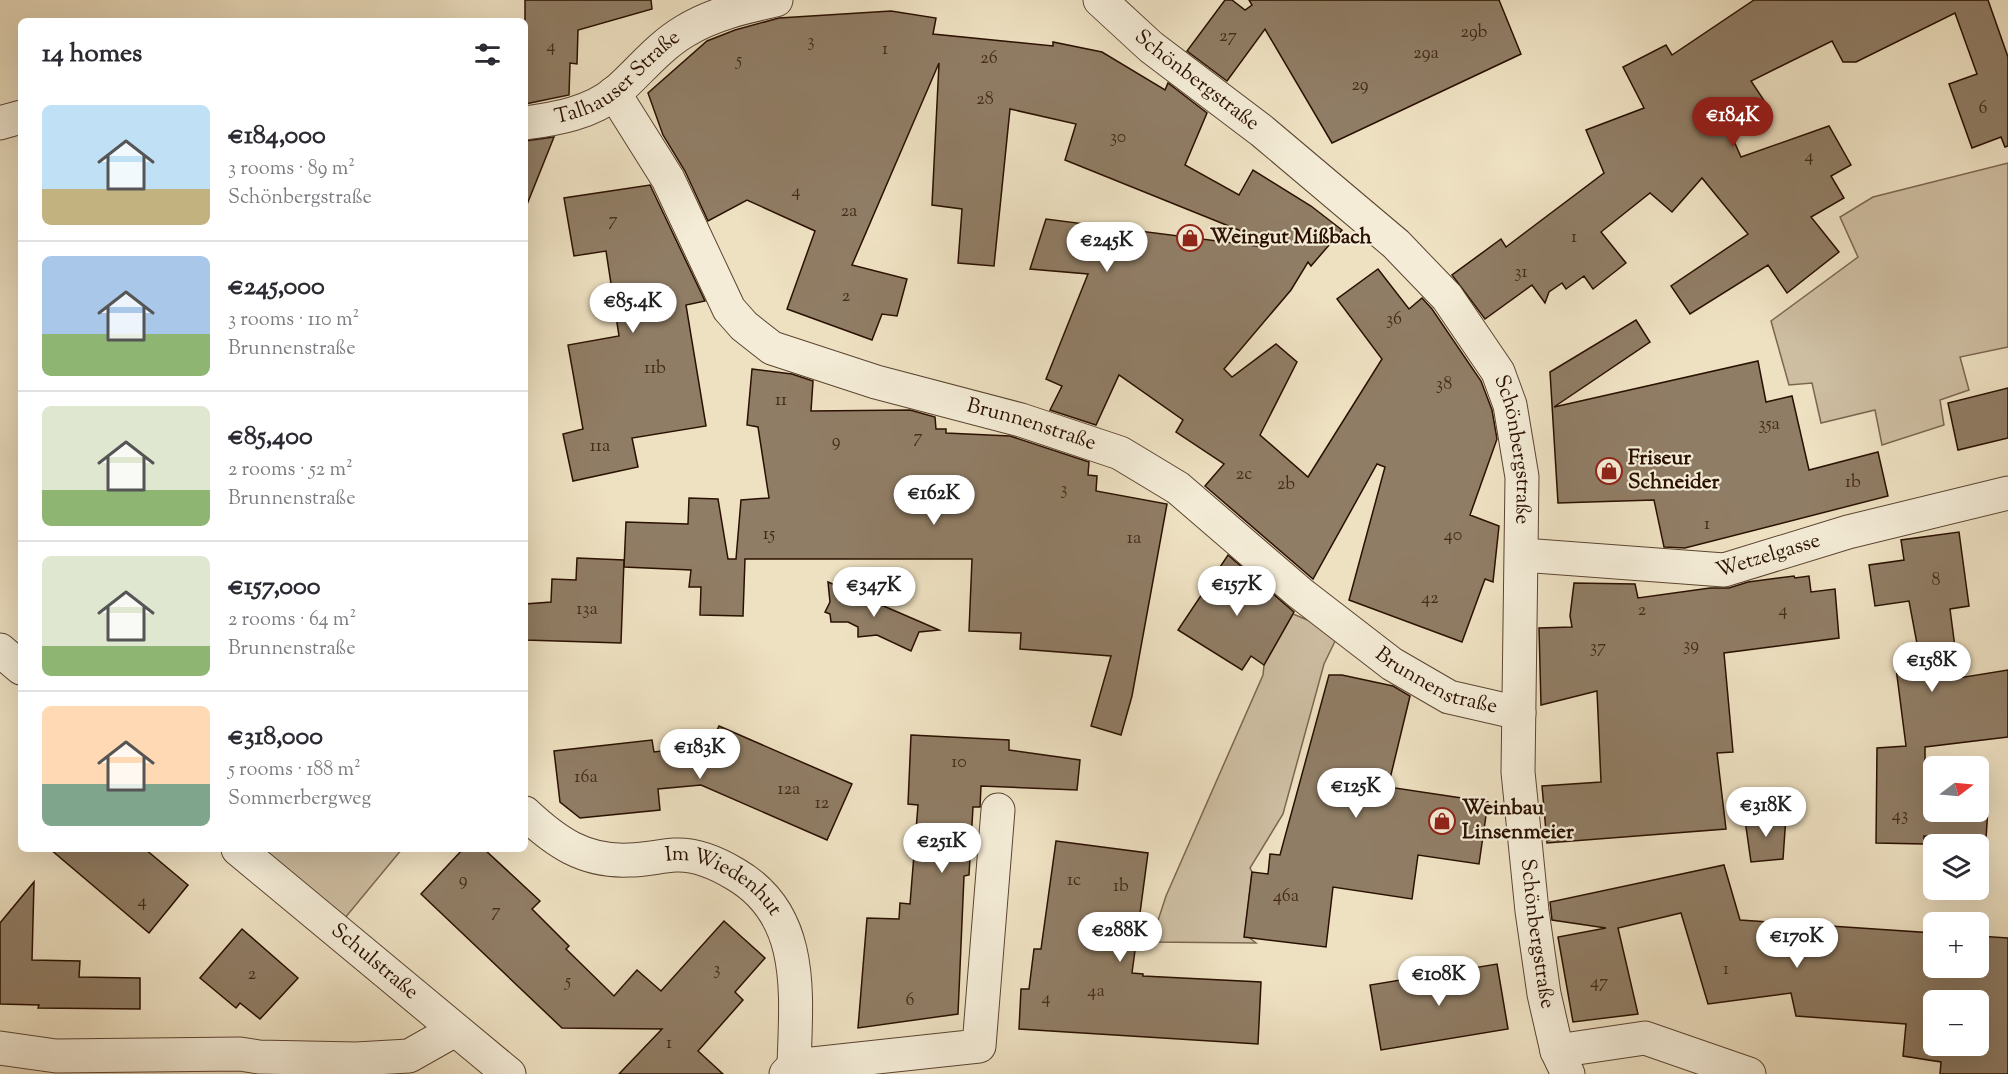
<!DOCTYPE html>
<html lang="en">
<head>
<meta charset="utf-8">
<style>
  body { margin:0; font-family:"Sorts Mill Goudy",serif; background:#f7f7f7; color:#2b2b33; height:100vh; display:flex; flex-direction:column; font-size:22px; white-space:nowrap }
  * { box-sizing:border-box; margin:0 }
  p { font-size:20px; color:#7c7c81 }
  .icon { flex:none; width:33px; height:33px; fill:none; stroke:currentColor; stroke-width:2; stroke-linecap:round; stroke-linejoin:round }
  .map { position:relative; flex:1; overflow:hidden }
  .sheet { position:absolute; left:18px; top:18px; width:510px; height:834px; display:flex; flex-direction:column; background:#fff; border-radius:9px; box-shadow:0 6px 24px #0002 }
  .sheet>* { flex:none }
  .needle { width:39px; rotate:74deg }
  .fabs { position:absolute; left:1923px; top:756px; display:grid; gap:12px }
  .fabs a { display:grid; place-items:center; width:66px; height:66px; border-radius:9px; background:#fff; box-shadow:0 6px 24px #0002; font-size:30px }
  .price { position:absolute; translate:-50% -51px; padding:0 14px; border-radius:21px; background:#fff; color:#222; font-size:20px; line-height:39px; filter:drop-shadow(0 2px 3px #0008) }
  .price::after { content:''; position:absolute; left:50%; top:36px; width:18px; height:14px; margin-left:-9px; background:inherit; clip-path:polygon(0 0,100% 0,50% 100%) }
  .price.selected { background:#8f2418; color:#fff }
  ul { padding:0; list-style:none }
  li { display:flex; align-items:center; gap:18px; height:150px; padding:0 24px }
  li+li { border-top:2px solid #e1e1e2 }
  li span { display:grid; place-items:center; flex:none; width:168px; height:120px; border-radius:9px; color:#555 }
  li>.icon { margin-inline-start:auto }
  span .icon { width:72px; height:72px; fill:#fffc; stroke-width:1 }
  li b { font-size:26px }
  h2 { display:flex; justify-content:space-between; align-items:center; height:72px; padding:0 24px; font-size:26px }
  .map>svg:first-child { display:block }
  .green { fill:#cdbda1; stroke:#7c6650; stroke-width:1.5 }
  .building { fill:#907d65; stroke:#2a1000; stroke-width:1.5; fill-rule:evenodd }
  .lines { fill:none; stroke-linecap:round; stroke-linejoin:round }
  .minor-casing { stroke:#5b4430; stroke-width:35 }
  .minor { stroke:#f4ecd7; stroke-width:33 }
  .labels { text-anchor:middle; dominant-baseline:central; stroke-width:4.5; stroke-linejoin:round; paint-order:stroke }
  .number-label { font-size:18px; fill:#442b19 }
  .street-label { font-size:21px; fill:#2a1000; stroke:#f4ecd7 }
  .poi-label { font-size:21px; font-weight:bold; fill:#2a1000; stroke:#f4ecd7; text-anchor:start }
</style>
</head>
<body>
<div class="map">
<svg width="2008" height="1074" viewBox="0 0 2008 1074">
  <rect width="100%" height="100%" fill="#eee1c2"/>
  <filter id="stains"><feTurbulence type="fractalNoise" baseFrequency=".00333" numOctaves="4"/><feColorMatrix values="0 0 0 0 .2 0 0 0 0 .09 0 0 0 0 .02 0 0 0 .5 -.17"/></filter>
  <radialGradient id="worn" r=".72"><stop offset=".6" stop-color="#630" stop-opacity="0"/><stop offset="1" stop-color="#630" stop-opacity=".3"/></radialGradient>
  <g class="green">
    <path d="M2008,163V347L1960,357L1969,390L1940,400L1944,425L1882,445L1875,410L1821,423L1812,383L1789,385L1771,321L1858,257L1840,217L1873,197Z"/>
    <path d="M1293,614L1339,633L1324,664L1283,814L1250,868L1252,872L1245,934L1256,943L1151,942L1166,896L1263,675L1264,665Z"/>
    <path d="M238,849H402L335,930Z"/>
  </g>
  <g class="building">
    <path d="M525,0H651L652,9L578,30L577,64L570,63L569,95L525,104Z"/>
    <path d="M1225,0H1232L1245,10L1252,5L1249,0H1499L1521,54L1332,143L1265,29L1227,81L1187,51Z"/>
    <path d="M1754,0H1988L2008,57V146L2005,147L2001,137L1972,148L1949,84L1977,74L1955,13L1856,62H1843L1832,41L1751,81L1767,105L1727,125L1741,157L1829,126L1851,165L1831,176L1844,198L1811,217L1839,252L1787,293L1768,265L1690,314L1671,286L1748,234L1702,178L1672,212L1650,193L1601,232L1626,263L1593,289L1584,276L1566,289L1562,283L1549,292L1545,303L1532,285L1485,319L1452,275L1501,239L1506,247L1604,173L1586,130L1644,108L1623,67L1666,45L1672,55Z"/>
    <path d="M891,11L936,18L933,34L1053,46V42L1102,52L1165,90L1168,83L1207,113L1185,165L1239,195L1253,170L1311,206L1342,230L1311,266L1308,262L1291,290L1224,369L1232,377L1276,344L1297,362L1260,435L1308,477L1382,359L1337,299L1378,269L1409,309L1422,298L1432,309L1481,381L1492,410L1497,439L1470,515L1499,526L1493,582L1485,579L1462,642L1349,600L1385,467L1377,464L1313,579L1205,486L1224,464L1176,432L1183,420L1119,375L1096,425L1050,410L1062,386L1046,379L1088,274L1030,269L1046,219L1264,247L1266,241L1065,160L1076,124L1010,109L994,266L958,263L962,209L932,205L939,63L852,265L907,279L897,316L882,314L872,340L787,309L815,231L747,200L708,221L685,171L663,135L648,93L707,41L735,30L779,18Z"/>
    <path d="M554,137L526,207H525V141Z"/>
    <path d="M650,185L705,301L686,305L706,426L632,438L638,467L573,481L563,434L583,429L568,345L619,336L606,251L574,256L564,198Z"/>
    <path d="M1636,320L1650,342L1554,407L1758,361L1766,402L1792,396L1809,470L1878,452L1888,496L1685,548L1664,547L1654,500L1558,503L1550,372Z"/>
    <path d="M752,369L792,374L813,381L811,411L910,410L935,417L936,429H946V433L1010,436L1089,462L1088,475L1097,476L1096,491L1167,504L1132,696L1121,735L1091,726L1111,656L1020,649L1021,633L969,631L972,559H745L743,616L700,615L701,587H689L691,570L624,567L626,522L688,524L689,498L718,499L728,559H736L741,500L769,498L758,427L747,425Z"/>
    <path d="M2008,388V438L1958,450L1948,403Z"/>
    <path d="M1959,532L1969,606L1950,609L1959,678L2008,670V737L1925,747V804H1934V812H1978V807H1988L1986,839L1924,836V844L1876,843L1877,748L1906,746L1896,668L1921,665L1909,601L1875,606L1869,565L1904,560L1901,540Z"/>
    <path d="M1228,555L1294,612L1264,665L1251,656L1242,670L1178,630Z"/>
    <path d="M577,558L624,560L621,643L525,640V604L551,602L552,579L576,580Z"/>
    <path d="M1794,576L1795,578L1809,576L1811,592L1835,589L1839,638L1724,653L1733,752L1717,753L1726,829L1547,843L1542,786L1601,782L1597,691L1541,705L1539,628L1572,627L1570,616L1574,583L1635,584L1638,598L1710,588H1729L1748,582Z"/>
    <path d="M828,582L923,623L939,630L919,632L911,651L877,635L858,637V627L848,622H831L830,614L825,612L830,602Z"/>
    <path d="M1329,675H1342L1393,686L1410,696L1388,787L1488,802L1479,864L1418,855L1412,899L1333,887L1326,947L1244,937L1252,872L1268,874L1270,854L1280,855Z"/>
    <path d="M719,726L852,784L827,840L701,785L658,789L660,810L580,818L560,802L554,751L652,740L654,752L710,745Z"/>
    <path d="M911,735L1009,740V750L1080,760L1077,790L981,786L980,807H973L969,875L964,876L958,1014L858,1028L867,918L899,919L900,903L910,904L918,805L908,804Z"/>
    <path d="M1786,816L1783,859L1751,862L1745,820Z"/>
    <path d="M1056,841L1148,853L1132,973L1143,974V976L1261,982L1258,1044L1019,1029L1021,989H1029L1034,949H1041Z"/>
    <path d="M50,849H145L188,885L149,933Z"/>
    <path d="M463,849H484L540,901L532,909L569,946L566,949L614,996L637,970L661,991L724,921L765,958L735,992L743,1000L698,1051L723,1074H619L662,1029L562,1028L421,894Z"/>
    <path d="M1724,865L1740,920L1934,933V968H1978V936L2008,938V1074H1940L1941,1062L1903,1056L1906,1024L1796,1016L1791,993L1708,1004L1681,913L1618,928L1638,1014L1573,1022L1558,937L1606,928L1552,920L1550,902ZM1934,1000H1978V1046H1934Z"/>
    <path d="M34,882L32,960L80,961L79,977L140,978V1009L38,1008L39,1005L0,1004V923Z"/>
    <path d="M242,929L298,978L260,1019L240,1003L236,1008L200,978Z"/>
    <path d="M1497,964L1508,1029L1381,1050L1370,985Z"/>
  </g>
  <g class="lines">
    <defs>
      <g id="minor">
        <path id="s1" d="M1100,0L1151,47L1262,131L1396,244L1447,297L1498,372L1510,405L1522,477L1518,772L1532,911L1544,994L1557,1051L1568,1074"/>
        <path id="s2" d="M614,93L668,179L729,309L744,326L772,348L876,382L1021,420L1120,453L1178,488L1300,593L1392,664L1449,697L1519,713"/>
        <path d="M0,123L21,117"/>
        <path id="s3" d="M525,123C556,119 591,113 616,92C639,72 658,47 685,31C713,14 744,7 776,0"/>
        <path id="s4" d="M1522,555L1724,570L1848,532L2008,493"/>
        <path d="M0,650L21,668"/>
        <path id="s5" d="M525,813C556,842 584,862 629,860C645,860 660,856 675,855C696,854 717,863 735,874C806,915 796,995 794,1066"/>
        <path id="s6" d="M238,849L509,1074"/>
        <path d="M0,1048L56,1056L240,1054L259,1057L356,1059L409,1056L455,1030"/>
        <path d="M1557,1051L1645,1038L1749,1074"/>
        <path d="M786,1074L794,1066L979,1046L998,810"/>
      </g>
    </defs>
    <use href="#minor" class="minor-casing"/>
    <use href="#minor" class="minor"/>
  </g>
  <defs>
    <symbol id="shop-ring" viewBox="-11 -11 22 22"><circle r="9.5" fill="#f4ecd7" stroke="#8f2418" stroke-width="1.5"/><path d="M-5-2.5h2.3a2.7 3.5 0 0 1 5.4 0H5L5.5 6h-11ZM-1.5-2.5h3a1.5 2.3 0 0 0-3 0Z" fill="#8f2418"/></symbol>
  </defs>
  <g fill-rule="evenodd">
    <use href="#shop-ring" x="1175" y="223" width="30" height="30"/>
    <use href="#shop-ring" x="1594" y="456" width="30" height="30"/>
    <use href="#shop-ring" x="1427" y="806" width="30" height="30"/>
  </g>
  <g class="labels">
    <g class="number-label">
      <text x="1474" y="33">29b</text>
      <text x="1228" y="37">27</text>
      <text x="811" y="42">3</text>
      <text x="551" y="47">4</text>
      <text x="885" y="50">1</text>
      <text x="1426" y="54">29a</text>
      <text x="989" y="59">26</text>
      <text x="739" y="61">5</text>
      <text x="1360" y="86">29</text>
      <text x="985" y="100">28</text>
      <text x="1983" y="109">6</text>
      <text x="1118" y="138">30</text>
      <text x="1809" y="157">4</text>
      <text x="796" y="192">4</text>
      <text x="849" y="212">2a</text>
      <text x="613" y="221">7</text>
      <text x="1574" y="238">1</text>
      <text x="1521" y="273">31</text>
      <text x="846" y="297">2</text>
      <text x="1394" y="320">36</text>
      <text x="655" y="369">11b</text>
      <text x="1444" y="385">38</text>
      <text x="781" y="401">11</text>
      <text x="1769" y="425">35a</text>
      <text x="918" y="438">7</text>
      <text x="836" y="442">9</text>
      <text x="600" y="447">11a</text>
      <text x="1244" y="475">2c</text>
      <text x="1853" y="483">1b</text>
      <text x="1286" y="485">2b</text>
      <text x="1064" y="490">3</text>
      <text x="1707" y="525">1</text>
      <text x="769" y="535">15</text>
      <text x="1453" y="536">40</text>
      <text x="1134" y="539">1a</text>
      <text x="1936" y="581">8</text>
      <text x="1430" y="599">42</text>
      <text x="587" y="610">13a</text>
      <text x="1642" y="611">2</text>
      <text x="1783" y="611">4</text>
      <text x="1691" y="646">39</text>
      <text x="1598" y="648">37</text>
      <text x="959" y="763">10</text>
      <text x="586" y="778">16a</text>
      <text x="789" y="790">12a</text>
      <text x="822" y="804">12</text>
      <text x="1900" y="816">43</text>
      <text x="463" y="881">9</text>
      <text x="1074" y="881">1c</text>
      <text x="1121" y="887">1b</text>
      <text x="1286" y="897">46a</text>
      <text x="142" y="902">4</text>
      <text x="496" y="912">7</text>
      <text x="717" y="970">3</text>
      <text x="1726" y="970">1</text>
      <text x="252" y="975">2</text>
      <text x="568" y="982">5</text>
      <text x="1599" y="983">47</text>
      <text x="1096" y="992">4a</text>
      <text x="1046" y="999">4</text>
      <text x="910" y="1001">6</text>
      <text x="669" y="1044">1</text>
    </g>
    <g class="street-label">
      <text stroke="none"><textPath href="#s3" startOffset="106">Talhauser Straße</textPath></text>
      <text stroke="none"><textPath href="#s1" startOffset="126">Schönbergstraße</textPath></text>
      <text stroke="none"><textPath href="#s2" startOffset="574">Brunnenstraße</textPath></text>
      <text stroke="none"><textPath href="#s1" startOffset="628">Schönbergstraße</textPath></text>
      <text stroke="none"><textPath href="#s4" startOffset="249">Wetzelgasse</textPath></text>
      <text stroke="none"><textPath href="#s2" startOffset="1060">Brunnenstraße</textPath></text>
      <text stroke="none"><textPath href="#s5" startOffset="220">Im Wiedenhut</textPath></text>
      <text stroke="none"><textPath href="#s1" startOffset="1114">Schönbergstraße</textPath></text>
      <text stroke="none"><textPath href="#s6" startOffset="177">Schulstraße</textPath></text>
    </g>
    <g class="poi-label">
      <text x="1210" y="238">Weingut Mißbach</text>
      <text x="1628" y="459">Friseur<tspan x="1628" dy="24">Schneider</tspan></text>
      <text x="1462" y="809">Weinbau<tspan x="1462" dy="24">Linsenmeier</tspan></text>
    </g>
  </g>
  <rect width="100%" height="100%" filter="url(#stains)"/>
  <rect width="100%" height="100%" fill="url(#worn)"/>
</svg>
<div class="fabs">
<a><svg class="needle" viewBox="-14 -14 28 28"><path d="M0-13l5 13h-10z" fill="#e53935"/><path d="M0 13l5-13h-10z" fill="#7c7c81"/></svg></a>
<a><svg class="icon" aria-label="layers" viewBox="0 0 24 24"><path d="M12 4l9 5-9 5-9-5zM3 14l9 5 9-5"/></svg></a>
<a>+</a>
<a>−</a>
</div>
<b class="price selected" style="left:1733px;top:148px">€184K</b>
<b class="price" style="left:1107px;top:273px">€245K</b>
<b class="price" style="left:633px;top:334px">€85.4K</b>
<b class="price" style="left:934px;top:526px">€162K</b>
<b class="price" style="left:1237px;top:617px">€157K</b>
<b class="price" style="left:874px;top:618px">€347K</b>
<b class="price" style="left:1932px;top:693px">€158K</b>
<b class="price" style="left:700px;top:780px">€183K</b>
<b class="price" style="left:1356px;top:819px">€125K</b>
<b class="price" style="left:1766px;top:838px">€318K</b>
<b class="price" style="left:942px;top:874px">€251K</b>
<b class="price" style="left:1120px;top:963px">€288K</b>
<b class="price" style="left:1797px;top:969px">€170K</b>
<b class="price" style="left:1439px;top:1007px">€108K</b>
<section class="sheet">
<h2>14 homes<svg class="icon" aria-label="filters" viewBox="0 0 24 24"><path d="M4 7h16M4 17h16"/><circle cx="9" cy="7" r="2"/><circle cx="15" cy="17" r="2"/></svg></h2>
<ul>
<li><span style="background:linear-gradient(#bfe0f5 70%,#c2b280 0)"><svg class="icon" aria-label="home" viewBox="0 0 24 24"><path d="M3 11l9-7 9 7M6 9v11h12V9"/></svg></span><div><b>€184,000</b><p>3 rooms · 89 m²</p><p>Schönbergstraße</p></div></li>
<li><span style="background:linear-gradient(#a9c7e8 65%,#8fb573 0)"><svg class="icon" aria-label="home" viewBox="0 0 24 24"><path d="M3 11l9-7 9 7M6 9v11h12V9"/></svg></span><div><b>€245,000</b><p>3 rooms · 110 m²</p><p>Brunnenstraße</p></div></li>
<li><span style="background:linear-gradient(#dfe7d0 70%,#8fb573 0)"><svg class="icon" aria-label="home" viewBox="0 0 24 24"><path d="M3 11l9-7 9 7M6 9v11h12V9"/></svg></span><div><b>€85,400</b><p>2 rooms · 52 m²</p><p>Brunnenstraße</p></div></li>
<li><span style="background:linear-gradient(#dfe7d0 75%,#8fb573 0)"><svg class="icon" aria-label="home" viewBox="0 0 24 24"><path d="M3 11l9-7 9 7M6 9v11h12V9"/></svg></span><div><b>€157,000</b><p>2 rooms · 64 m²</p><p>Brunnenstraße</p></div></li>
<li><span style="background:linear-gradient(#ffd9b3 65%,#7fa58c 0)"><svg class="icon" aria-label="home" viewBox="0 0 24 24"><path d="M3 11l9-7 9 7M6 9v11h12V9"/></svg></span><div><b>€318,000</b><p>5 rooms · 188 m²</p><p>Sommerbergweg</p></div></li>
</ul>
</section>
</div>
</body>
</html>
